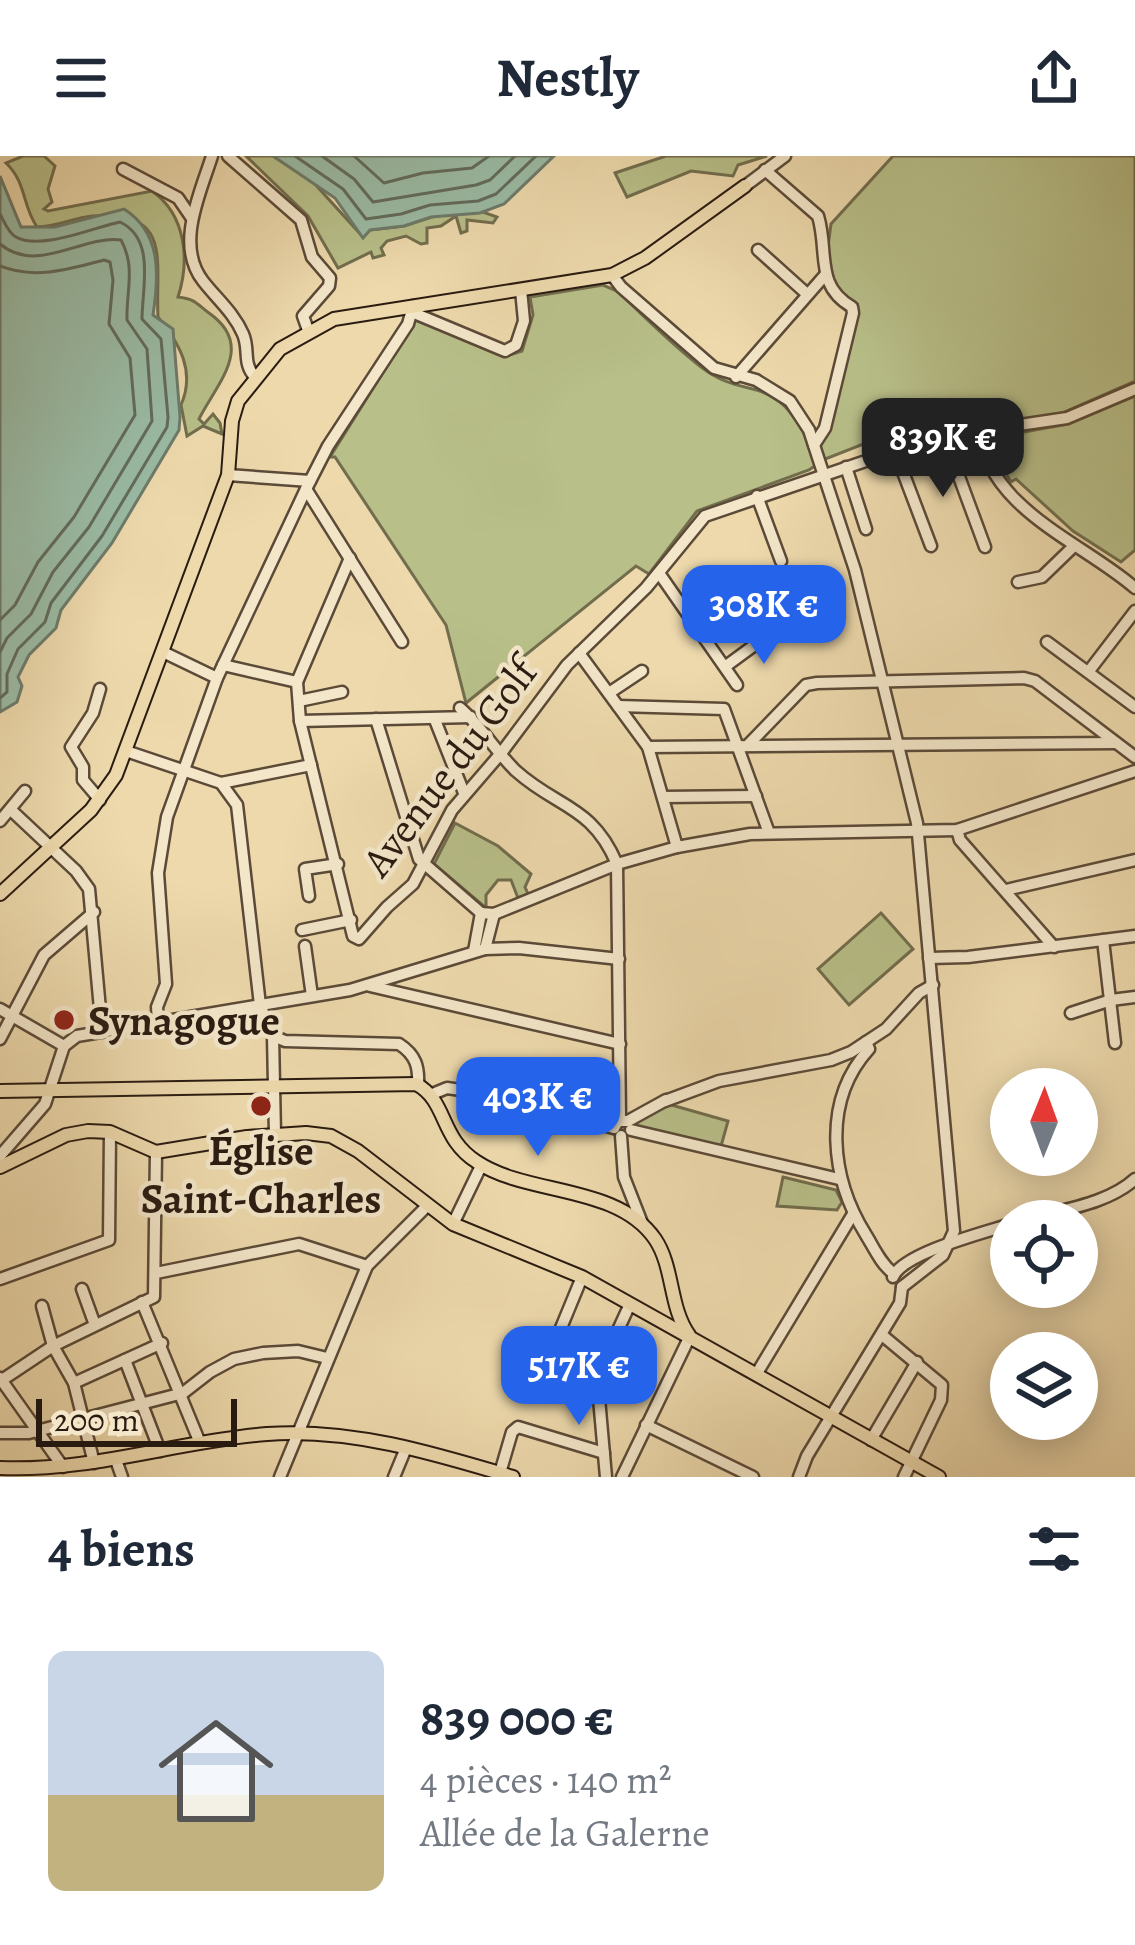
<!DOCTYPE html>
<html lang="fr">
<head>
<meta charset="utf-8">
<style>
  body { margin:0; font-family:Alegreya,serif; background:#f6f6f7; color:#1f2937; height:100vh; display:flex; flex-direction:column; font-size:45px; white-space:nowrap }
  * { box-sizing:border-box; margin:0 }
  p { font-size:39px; color:#747a83 }
  .icon { flex:none; width:66px; height:66px; fill:none; stroke:currentColor; stroke-width:2; stroke-linecap:round; stroke-linejoin:round }
  .map { position:relative; height:1321px; overflow:hidden }
  .side { display:flex; flex-direction:column; background:#fff; flex:1 }
  .side>* { flex:none }
  .needle { width:78px; rotate:1deg }
  .fabs { position:absolute; left:990px; top:912px; display:grid; gap:24px }
  .fabs a { display:grid; place-items:center; width:108px; height:108px; border-radius:50%; background:#fff; box-shadow:0 6px 30px #0003; font-size:60px }
  .scale { position:absolute; left:36px; bottom:30px; width:201px; box-sizing:border-box; padding-left:12px; border:6px solid #2a1b11; border-top:0; font-size:33px; line-height:42px; white-space:nowrap; color:#2a1b11; -webkit-text-stroke:9px #f3e6c9; paint-order:stroke }
  .price { position:absolute; translate:-50% -102px; padding:0 27px; border-radius:24px; background:#2563eb; color:#fff; font-size:39px; line-height:78px; filter:drop-shadow(0 3px 6px #0008) }
  .price::after { content:''; position:absolute; left:50%; top:72px; width:36px; height:27px; margin-left:-18px; background:inherit; clip-path:polygon(0 0,100% 0,50% 100%) }
  .price.on { background:#222; color:#fff }
  ul { padding:0; list-style:none }
  li { display:flex; align-items:center; gap:36px; height:300px; padding:0 48px }
  li span { display:grid; place-items:center; flex:none; width:336px; height:240px; border-radius:18px; color:#555 }
  li>.icon { margin-inline-start:auto }
  span .icon { width:144px; height:144px; fill:#fffc; stroke-width:1 }
  li b { font-size:51px }
  h2 { display:flex; justify-content:space-between; align-items:center; height:144px; padding:0 48px; font-size:51px }
  header { display:flex; justify-content:space-between; align-items:center; height:156px; padding:0 48px; background:#fff; font-size:54px; font-weight:700 }
  .map>svg:first-child { display:block }
  .green { fill:#b8bf89; stroke:#716d4d; stroke-width:3 }
  .water { fill:#9abba5; stroke:#6d7b6a; stroke-width:3 }
  .lines { fill:none; stroke-linecap:round; stroke-linejoin:round }
  .shore { stroke:#626b5b; stroke-width:3 }
  .minor-casing { stroke:#5b4a38; stroke-width:15 }
  .major-casing { stroke:#2a1b11; stroke-width:16 }
  .minor { stroke:#f3e6c9; stroke-width:10 }
  .major { stroke:#edd9ac; stroke-width:12 }
  .poi-dot { fill:#8f2418; stroke:#f3e6c9; stroke-width:4.5 }
  .labels { text-anchor:middle; dominant-baseline:central; stroke-width:9; stroke-linejoin:round; paint-order:stroke }
  .street-label { font-size:42px; fill:#2a1b11; stroke:#f3e6c9 }
  .poi-label { font-size:42px; font-weight:bold; fill:#2a1b11; stroke:#f3e6c9; text-anchor:start }
</style>
</head>
<body>
<header><svg class="icon" aria-label="menu" viewBox="0 0 24 24"><path d="M4 6h16M4 12h16M4 18h16"/></svg>Nestly<svg class="icon" aria-label="share" viewBox="0 0 24 24"><path d="M12 15V3M7 8l5-5 5 5M5 13v7h14v-7"/></svg></header>
<div class="map">
<svg width="1135" height="1321" viewBox="0 0 1135 1321">
  <rect width="100%" height="100%" fill="#edd9ac"/>
  <filter id="stains"><feTurbulence type="fractalNoise" baseFrequency=".00167" numOctaves="4"/><feColorMatrix values="0 0 0 0 .2 0 0 0 0 .09 0 0 0 0 .02 0 0 0 .5 -.17"/></filter>
  <radialGradient id="worn" r=".72"><stop offset=".6" stop-color="#630" stop-opacity="0"/><stop offset="1" stop-color="#630" stop-opacity=".3"/></radialGradient>
  <g class="green">
    <path d="M23,0H44L55,10L48,33L52,46L44,53L48,55L152,35C186,59 190,104 178,141C195,143 196,147 209,157C256,190 217,227 199,263L204,268L213,258L220,267L222,278L203,270L187,280L181,249C196,215 179,187 158,161C155,106 174,53 92,60C73,62 57,71 37,71C22,50 27,27 6,7Z"/>
    <path d="M246,0H273L313,26L363,81L370,74L404,70L466,50L497,61L493,67L467,64V75L461,77L456,60L441,70L427,72V87L421,88L406,80L387,85L381,92L384,99L373,102L371,96L338,112L308,60Z"/>
    <path d="M666,0H767L738,9L733,20L691,15L627,41L615,17Z"/>
    <path d="M893,0H1135V225L1062,257L937,277L917,267L825,303L809,314L697,355L649,418L636,410L466,547L446,469L335,301H330L416,164L506,200L522,195L533,159L530,141L603,129L617,135C644,160 671,188 701,211C747,246 771,215 806,281L826,274L857,148L837,136L827,98L831,68Z"/>
    <path d="M1135,240V394L1121,406L1073,375L1016,323L1011,326L992,294L996,281L1068,268Z"/>
    <path d="M455,667L498,690L531,718L525,731L528,738L518,742L511,724H498L486,739V752L434,708Z"/>
    <path d="M881,757L913,793L849,849L818,813Z"/>
    <path d="M668,948L728,965L720,994L633,972L634,965Z"/>
    <path d="M783,1021L836,1034L842,1046L837,1054L777,1050Z"/>
  </g>
  <g class="water">
    <path d="M273,0H554L504,48L480,57L431,61L404,70L370,74L363,82L335,42Z"/>
    <path d="M0,20L21,71H55L124,53C162,77 159,120 153,159L173,173L180,261L179,274L112,387L61,454L56,472L29,499L18,521L22,530L17,546L0,556Z"/>
  </g>
  <g class="lines">
    <g class="shore">
      <path d="M295,0L343,33L366,63L401,58L430,49L478,45L496,38L536,0"/>
      <path d="M322,0L354,23L373,46L476,29L490,24L515,0"/>
      <path d="M354,0L384,27L423,17L472,12L489,0"/>
      <path d="M0,58C4,65 8,77 16,81C40,95 95,71 120,66C156,83 142,132 142,163L161,183L168,261L167,271L102,380L51,447L45,466L18,493L7,518V536L0,542"/>
      <path d="M0,88C37,119 82,79 121,84C136,111 126,136 127,164L147,193L152,265L89,371L53,416L31,458L7,482L0,496"/>
      <path d="M0,110C34,124 70,113 104,104L110,106L113,124L109,168L130,202L135,259L74,361L38,406L15,449L0,464"/>
    </g>
    <defs>
      <g id="minor">
        <path d="M212,0C200,38 175,89 203,125C217,143 234,157 243,178C250,194 242,207 255,221"/>
        <path d="M228,0L301,64L312,101L330,122L329,130L303,160L308,174"/>
        <path d="M123,13L178,42L191,61"/>
        <path d="M765,14L818,60C829,96 814,129 852,151L853,157L825,272L814,289"/>
        <path d="M745,30L785,0"/>
        <path d="M758,94L807,138"/>
        <path d="M612,119L621,131L714,212L756,224L790,245L809,274L855,414L917,667L954,1075L943,1099L902,1131"/>
        <path d="M414,157L505,195L516,189L524,165L521,134"/>
        <path d="M736,221L826,118"/>
        <path d="M980,274C987,353 1084,387 1135,432"/>
        <path d="M944,280L985,391"/>
        <path d="M895,295L931,390"/>
        <path d="M846,311L866,373"/>
        <path d="M228,319L310,325"/>
        <path d="M306,333L402,486"/>
        <path d="M757,340L781,405"/>
        <path d="M350,402L297,526L300,565L353,780L359,783L387,751L413,728L452,654L502,596L567,509L646,432L705,360L895,295L944,280L1067,262L1135,233"/>
        <path d="M659,417L737,529"/>
        <path d="M1018,426L1042,421L1073,391"/>
        <path d="M1047,486L1135,551"/>
        <path d="M163,496L217,522"/>
        <path d="M579,497L648,591L677,691"/>
        <path d="M223,509L297,526"/>
        <path d="M726,510L775,474"/>
        <path d="M1089,515L1135,455"/>
        <path d="M609,537L642,515"/>
        <path d="M299,545L342,536"/>
        <path d="M618,550L724,553L769,677"/>
        <path d="M460,552C482,571 496,596 516,615C557,652 592,649 617,708L620,964"/>
        <path d="M376,563L419,703L481,757"/>
        <path d="M435,564L464,637"/>
        <path d="M300,565L471,561"/>
        <path d="M748,589L806,529L817,527L1024,522L1035,525L1135,601"/>
        <path d="M648,591L1116,587"/>
        <path d="M126,595L221,627L237,649L260,849L273,880L285,885L399,888C416,899 419,911 418,929"/>
        <path d="M221,627L311,609"/>
        <path d="M663,641L756,640"/>
        <path d="M100,644L83,624V611L71,591L93,557L100,533"/>
        <path d="M11,654L76,715L89,733L102,875"/>
        <path d="M0,665L25,635"/>
        <path d="M957,674L960,684L1054,791"/>
        <path d="M1006,734L1135,704"/>
        <path d="M309,740L305,713L338,708"/>
        <path d="M481,757L494,758L617,708L677,691L750,678L957,674L1135,615"/>
        <path d="M302,774L351,764"/>
        <path d="M1103,784L1115,887"/>
        <path d="M305,790L312,840"/>
        <path d="M485,793L494,758"/>
        <path d="M474,795L481,757"/>
        <path d="M929,802L968,801L1135,780"/>
        <path d="M370,830L620,888"/>
        <path d="M0,853L64,890"/>
        <path d="M1071,857L1111,844L1135,841"/>
        <path d="M158,865L157,851L166,828L158,717L167,661L217,522L306,333L328,290L408,168L413,150"/>
        <path d="M273,880L275,979"/>
        <path d="M0,883L44,799L94,756"/>
        <path d="M866,886L869,893C821,946 831,1023 866,1079C874,1092 881,1108 893,1117"/>
        <path d="M430,939L447,932L468,935L614,972"/>
        <path d="M665,945L719,925L831,904L851,896L886,873L919,837L933,829"/>
        <path d="M614,972L618,965H628L666,944"/>
        <path d="M631,974L839,1023"/>
        <path d="M621,980L624,1021L642,1067"/>
        <path d="M0,1000L45,948L64,890L77,880L350,834L485,793L519,792L619,803"/>
        <path d="M1022,1065C1058,1054 1107,1049 1135,1023"/>
        <path d="M453,1068L481,1010"/>
        <path d="M156,1117L299,1088L367,1110"/>
        <path d="M582,1121L554,1189L597,1220"/>
        <path d="M893,1121C903,1097 983,1077 1011,1068"/>
        <path d="M0,1123L109,1084L110,976"/>
        <path d="M82,1133L95,1169"/>
        <path d="M142,1146L200,1287"/>
        <path d="M42,1150L53,1190L74,1227L94,1307"/>
        <path d="M882,1179L942,1229L941,1244L904,1321"/>
        <path d="M125,1204L160,1295"/>
        <path d="M757,1217L853,1058"/>
        <path d="M0,1222L63,1311"/>
        <path d="M2,1224L53,1190L154,1141L156,996"/>
        <path d="M74,1227L162,1187"/>
        <path d="M646,1269L753,1321"/>
        <path d="M0,1277H29L183,1237L210,1216L234,1203L263,1197L298,1195L327,1202"/>
        <path d="M871,1284L917,1206"/>
        <path d="M116,1304L122,1321"/>
        <path d="M500,1317L512,1276L518,1271L604,1297"/>
        <path d="M280,1321L367,1110L427,1050"/>
        <path d="M394,1321L406,1292"/>
        <path d="M606,1321L597,1220L630,1148"/>
        <path d="M622,1321L690,1180"/>
        <path d="M799,1321L807,1300L900,1147L902,1131"/>
      </g>
      <g id="major">
        <path d="M0,738L91,654L116,619L228,319L232,265L238,245L280,193L334,163L612,119L645,102L745,30"/>
        <path d="M0,935L416,928C448,945 439,982 477,1006C528,1040 617,1028 655,1083C674,1111 669,1151 689,1179"/>
        <path d="M0,1011L66,979L88,975L110,976L156,996L247,981L306,977L331,980L358,995L453,1068L582,1121L939,1321"/>
        <path d="M0,1312C91,1316 177,1285 267,1278C350,1272 433,1297 513,1321"/>
      </g>
    </defs>
    <use href="#minor" class="minor-casing"/>
    <use href="#major" class="major-casing"/>
    <use href="#minor" class="minor"/>
    <use href="#major" class="major"/>
  </g>
  <g class="poi-dot">
    <circle cx="64" cy="864" r="12"/>
    <circle cx="261" cy="950" r="12"/>
  </g>
  <g class="labels">
    <g class="street-label">
      <text transform="translate(449 611) rotate(-53)">Avenue du Golf</text>
    </g>
    <g class="poi-label">
      <text x="88" y="864">Synagogue</text>
      <text x="261" y="994" text-anchor="middle">Église<tspan x="261" dy="48">Saint-Charles</tspan></text>
    </g>
  </g>
  <rect width="100%" height="100%" filter="url(#stains)"/>
  <rect width="100%" height="100%" fill="url(#worn)"/>
</svg>
<div class="fabs">
<a><svg class="needle" viewBox="-14 -14 28 28"><path d="M0-13l5 13h-10z" fill="#e53935"/><path d="M0 13l5-13h-10z" fill="#747a83"/></svg></a>
<a><svg class="icon" aria-label="locate" viewBox="0 0 24 24"><circle cx="12" cy="12" r="6"/><path d="M12 2v4M12 18v4M2 12h4M18 12h4"/></svg></a>
<a><svg class="icon" aria-label="layers" viewBox="0 0 24 24"><path d="M12 4l9 5-9 5-9-5zM3 14l9 5 9-5"/></svg></a>
</div>
<div class="scale">200 m</div>
<b class="price on" style="left:943px;top:344px">839K €</b>
<b class="price" style="left:764px;top:511px">308K €</b>
<b class="price" style="left:538px;top:1003px">403K €</b>
<b class="price" style="left:579px;top:1272px">517K €</b>
</div>
<section class="side">
<h2>4 biens<svg class="icon" aria-label="filters" viewBox="0 0 24 24"><path d="M4 7h16M4 17h16"/><circle cx="9" cy="7" r="2"/><circle cx="15" cy="17" r="2"/></svg></h2>
<ul>
<li><span style="background:linear-gradient(#c9d6e8 60%,#c2b280 0)"><svg class="icon" aria-label="home" viewBox="0 0 24 24"><path d="M3 11l9-7 9 7M6 9v11h12V9"/></svg></span><div><b>839 000 €</b><p>4 pièces · 140 m²</p><p>Allée de la Galerne</p></div></li>
</ul>
</section>
</body>
</html>
